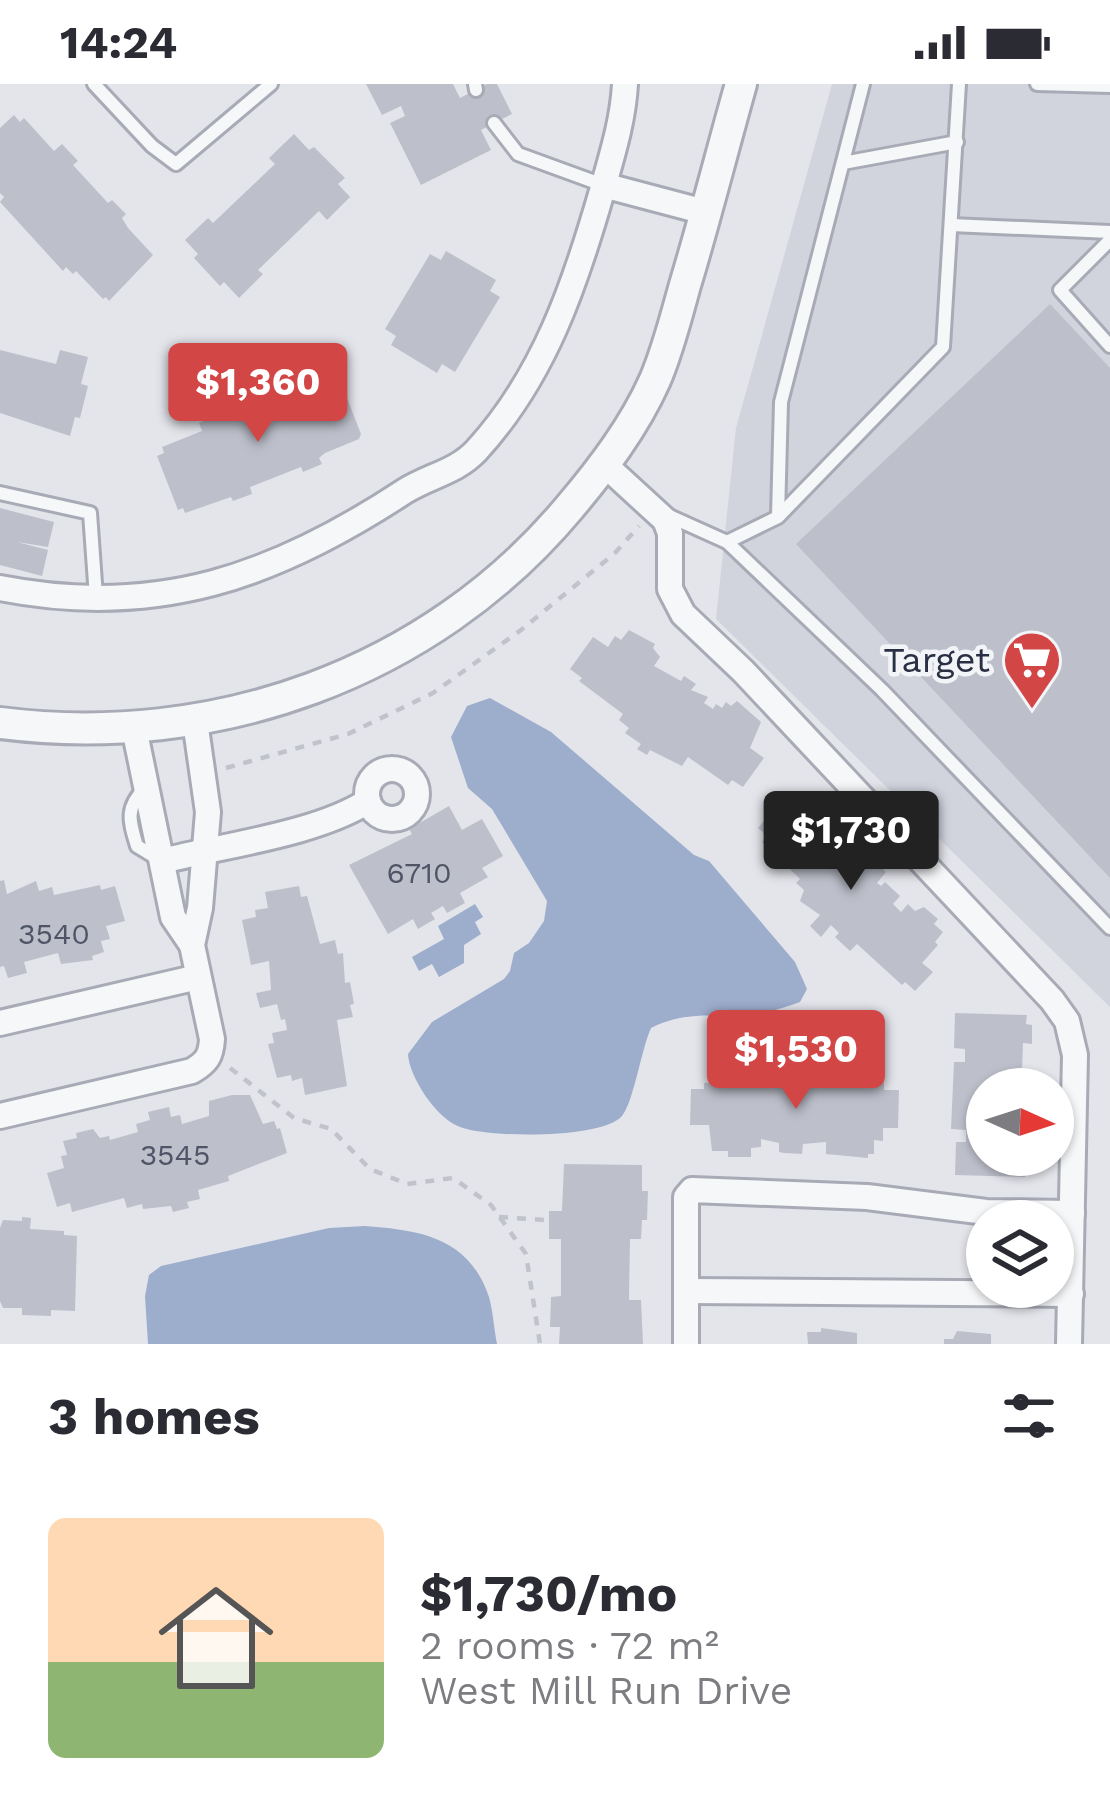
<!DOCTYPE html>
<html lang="en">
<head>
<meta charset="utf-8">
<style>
  body { margin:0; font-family:"Work Sans",sans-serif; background:#f2f2f3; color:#2b2b33; height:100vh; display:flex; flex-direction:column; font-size:45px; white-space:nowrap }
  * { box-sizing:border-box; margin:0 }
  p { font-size:39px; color:#7c7c81 }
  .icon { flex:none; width:66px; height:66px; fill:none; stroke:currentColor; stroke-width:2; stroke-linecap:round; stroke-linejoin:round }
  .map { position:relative; height:1260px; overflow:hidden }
  .panel { display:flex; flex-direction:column; background:#fff; flex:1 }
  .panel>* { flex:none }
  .needle { width:78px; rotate:93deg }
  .controls { position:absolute; left:966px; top:984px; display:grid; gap:24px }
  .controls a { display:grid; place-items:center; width:108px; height:108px; border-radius:50%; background:#fff; box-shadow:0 3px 9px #0004; font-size:60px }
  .price { position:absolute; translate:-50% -102px; padding:0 27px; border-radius:12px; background:#d24746; color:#fff; font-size:39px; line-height:78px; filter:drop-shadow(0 3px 6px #0008) }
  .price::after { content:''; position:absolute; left:50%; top:72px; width:36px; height:27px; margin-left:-18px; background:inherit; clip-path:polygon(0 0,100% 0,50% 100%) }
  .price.active { background:#222; color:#fff }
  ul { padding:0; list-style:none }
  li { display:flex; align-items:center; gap:36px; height:300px; padding:0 48px }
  li span { display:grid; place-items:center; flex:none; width:336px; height:240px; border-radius:18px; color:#555 }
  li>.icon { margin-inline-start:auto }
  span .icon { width:144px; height:144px; fill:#fffc; stroke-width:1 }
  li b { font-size:51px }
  h2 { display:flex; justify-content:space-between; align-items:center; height:144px; padding:0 48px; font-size:51px }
  .status { display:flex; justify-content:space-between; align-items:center; height:84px; padding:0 60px; background:#fff; direction:ltr }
  .status svg { height:33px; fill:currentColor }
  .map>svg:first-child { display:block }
  .built { fill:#d1d4dd }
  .water { fill:#9dadcc }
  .building { fill:#bdc0cb }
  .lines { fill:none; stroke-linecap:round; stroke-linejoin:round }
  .service-casing { stroke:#a8abb6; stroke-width:18 }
  .minor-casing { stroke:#a8abb6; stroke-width:30 }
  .tertiary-casing { stroke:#a8abb6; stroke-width:36 }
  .path { stroke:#c1c3ca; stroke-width:4.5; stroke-dasharray:9 9; stroke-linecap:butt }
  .service { stroke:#f6f7f9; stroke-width:12 }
  .minor { stroke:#f6f7f9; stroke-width:24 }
  .tertiary { stroke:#f6f7f9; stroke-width:30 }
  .labels { text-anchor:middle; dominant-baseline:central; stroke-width:9; stroke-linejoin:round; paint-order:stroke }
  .number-label { font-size:30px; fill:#4f5466 }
  .poi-label { font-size:36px; fill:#2a3044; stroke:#f3f4f8; text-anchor:end }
</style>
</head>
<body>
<div class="status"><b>14:24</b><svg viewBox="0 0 49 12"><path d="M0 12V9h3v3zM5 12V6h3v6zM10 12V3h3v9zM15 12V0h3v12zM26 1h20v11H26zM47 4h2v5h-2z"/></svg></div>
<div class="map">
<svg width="1110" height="1260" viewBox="0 0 1110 1260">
  <rect width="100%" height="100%" fill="#e3e5eb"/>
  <path class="built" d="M832,0H1110V923L716,535L736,344Z"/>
  <g class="water">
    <path d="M490,614L551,648L694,771L709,777L795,878L807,905L800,918C782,924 764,931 744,931C710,932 682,928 651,944C641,966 634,1017 622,1032C602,1055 488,1054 460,1043C437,1035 409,993 408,970L432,938L504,895L510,887L514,869L529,859L544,837L547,817L492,725L468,704L451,653L467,622Z"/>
    <path d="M475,820L483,833L475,838L481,850L464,861V879L439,893L432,880L419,887L412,873L444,855L438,842Z"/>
    <path d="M365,1142C419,1146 469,1153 489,1213C493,1227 494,1245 497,1260H148L145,1212L149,1191L161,1182L329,1144Z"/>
  </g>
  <g class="building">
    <path d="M366,0H453L460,14L487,0H497L512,30L481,46L491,66L421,101L390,39L405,32L401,22L382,31Z"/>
    <path d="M14,31L20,38L24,34L54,67L62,60L78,77L73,81L108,119L112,116L126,130L122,134L128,144L153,171L109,217L106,213L103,215L76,187L73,190L66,183L63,187L0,118L4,113L0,109V44Z"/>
    <path d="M294,50L309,66L314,63L345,94L338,100L350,113L327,136L319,127L258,186L263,190L239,214L224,198L220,202L194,174L198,170L185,156L208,134L213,139L275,80L269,74Z"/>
    <path d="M446,167L496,196L490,207L500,213L455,288L442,280L437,289L391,261L396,252L385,245L430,170L441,176Z"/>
    <path d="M1050,220L1110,284V794L796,460Z"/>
    <path d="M0,266L56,280L60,266L88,273L81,300L88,302L80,334L75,333L70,352L0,329Z"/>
    <path d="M332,294L334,298L340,296L361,350L359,355L325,369L319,374L322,380L303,388L301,383L250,403L252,410L233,417L231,413L185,429L183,424L178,426L157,372L164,369L162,363L202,347L199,339L218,331L220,337L271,317L267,308L285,301L289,310Z"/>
    <path d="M0,424L54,438L48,463L17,458L48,466L42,492L0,481Z"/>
    <path d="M629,546L655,560L653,564L660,573L654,582L681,597L684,592L696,600L691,606L708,613L704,619L713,625L716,620L722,624L726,618L731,622L737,617L761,638L750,664L764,674L743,703L732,696L728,701L688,673L682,682L650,666L647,671L637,665L641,660L625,649L629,644L619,636L623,630L579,597L582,594L570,585L593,553L608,563L615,552L621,556Z"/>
    <path d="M816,716L844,735L838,741L849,751L840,761L846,766L851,764L862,774L858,779L865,785L873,776L886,788L877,799L881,802L885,798L900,812L893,820L901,828L908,820L915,827L924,823L938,835L934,840L943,848L935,858L938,861L922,879L933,888L915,907L905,898L902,901L857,860L850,867L835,853L839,849L831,841L821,853L810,842L820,831L800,817L804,806L796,799L800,795L762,758L767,752L758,744L776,723L782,720L792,729L802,719L808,725Z"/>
    <path d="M449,722L462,746L482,735L503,772L482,784L488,793L460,809L465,819L447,829L443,822L431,829L435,835L418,845L413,835L388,850L349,781L412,750L409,745Z"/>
    <path d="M4,796L7,810L36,797L39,807L52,803L54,811L100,801L101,806L115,802L125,837L106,842L110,855L101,857L104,868L92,872L93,876L61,880L58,869L24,878L27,889L8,894L4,882L0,883V797Z"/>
    <path d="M299,802L301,813L307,812L320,860L335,856L338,870L343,869L345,899L350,898L354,920L350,921L353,933L337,936L347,1002L305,1011L302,994L292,997L291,991L277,994L268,960L274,959L272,949L287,946L285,935L281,936L277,920L260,924L256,909L271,906L269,877L251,881L242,836L256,833L255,826L268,824L265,808Z"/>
    <path d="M955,929L1027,931L1026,940L1032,941V960L1023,959L1022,986H1032V1002L987,1005V1071H1029L1025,1093L955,1091L956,1058H966V1046L951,1045L954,978H965V965L954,964Z"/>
    <path d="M785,975H803V983L825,980V986H839L840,998H884V1006H899L898,1044H883V1057L874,1056V1070H868V1074L826,1070V1058L803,1060L802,1070L784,1069L779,1068V1059L761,1055V1063L751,1064V1073H728V1067H712L709,1041H690L691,1005H704V999L758,996V985L784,982Z"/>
    <path d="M232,1011H250L263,1040L274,1037L277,1045L280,1044L287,1069L228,1092L229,1097L198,1106L200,1115L187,1118L189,1124L173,1128L171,1122L143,1125L142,1120L127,1124L124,1114L72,1128L70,1119L57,1123L47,1089L64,1084L61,1072L67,1071L63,1057L77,1054L76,1049L93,1045L100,1054L109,1052L110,1056L138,1048L136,1040L150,1036L148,1028L169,1023L171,1033L180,1031L182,1040L209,1032V1017Z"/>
    <path d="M564,1080L642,1081V1107H648L647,1136H642L641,1155H630L629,1216H641L643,1260H559L560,1243H550L551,1213L561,1212V1155H549V1127H562Z"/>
    <path d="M22,1133L31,1134L30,1145L64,1147V1151L77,1152L75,1227L51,1226V1232L22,1231V1224H3L0,1217V1144L3,1136L22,1137Z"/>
    <path d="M821,1244L857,1249V1260H808L807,1248H821Z"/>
    <path d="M957,1247L991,1250V1260H944V1255H953Z"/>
  </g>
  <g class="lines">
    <defs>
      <g id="service">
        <path d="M94,0L152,62L176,80L271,0"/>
        <path d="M475,0L476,6"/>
        <path d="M1037,0L1110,2"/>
        <path d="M494,39L518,70L603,101"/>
        <path d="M843,79L957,58"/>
        <path d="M951,141L1110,148"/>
        <path d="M1110,156L1060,206L1110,262"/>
        <path d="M0,409L90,429L96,513"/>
        <path d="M667,431L727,458L778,433L943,263L959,0"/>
        <path d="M778,432L781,318L863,0"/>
        <path d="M727,458L882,606L1110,844"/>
        <path d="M146,703C125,723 129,736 137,762L160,776"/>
      </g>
      <g id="minor">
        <path d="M603,101L705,128"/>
        <path d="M604,380L665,436L670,449V505L683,530L743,587L1052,916L1067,937L1075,971L1069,1260"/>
        <path d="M0,504C157,535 276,492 405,407C429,392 456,388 476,367C544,293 575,201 602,107C612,71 623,37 625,0"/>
        <path d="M134,644L173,833L192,861"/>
        <circle cx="392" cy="710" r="25"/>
        <path d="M163,777C224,761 317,750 368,717"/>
        <path d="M0,939L198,893"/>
        <path d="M0,1032L192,987C207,978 211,972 212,955L192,861L200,824L208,728L195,637"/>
        <path d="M686,1207L1071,1210"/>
        <path d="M686,1260V1113L692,1106L867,1113L986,1128L1072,1129"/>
      </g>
      <path id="tertiary" d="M0,639C214,666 429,591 569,424C602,385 634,343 655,296C668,266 676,233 685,201C705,135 722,67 741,0"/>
    </defs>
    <use href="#service" class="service-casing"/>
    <use href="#minor" class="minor-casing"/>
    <use href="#tertiary" class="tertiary-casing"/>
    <g class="path">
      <path d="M226,684L348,650L433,609L521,546L615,469L639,442"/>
      <path d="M230,984L294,1034L331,1045L370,1085L407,1100L453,1094L491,1121L526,1170L540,1260"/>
      <path d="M499,1133L545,1136"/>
    </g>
    <use href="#service" class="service"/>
    <use href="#minor" class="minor"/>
    <use href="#tertiary" class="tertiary"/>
  </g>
  <defs>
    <symbol id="supermarket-pin" viewBox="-11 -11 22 30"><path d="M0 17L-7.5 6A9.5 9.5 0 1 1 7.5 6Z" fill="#d24746" stroke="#f3f4f8"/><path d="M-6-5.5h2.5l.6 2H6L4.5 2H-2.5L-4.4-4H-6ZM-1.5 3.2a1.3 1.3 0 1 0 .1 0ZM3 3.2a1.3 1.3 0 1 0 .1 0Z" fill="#fff"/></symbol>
  </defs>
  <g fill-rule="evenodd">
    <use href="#supermarket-pin" x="999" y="543" width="66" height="90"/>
  </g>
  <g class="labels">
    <g class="number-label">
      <text x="419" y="788">6710</text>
      <text x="54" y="849">3540</text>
      <text x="175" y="1070">3545</text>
    </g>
    <g class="poi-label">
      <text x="990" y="576">Target</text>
    </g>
  </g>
</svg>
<div class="controls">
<a><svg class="needle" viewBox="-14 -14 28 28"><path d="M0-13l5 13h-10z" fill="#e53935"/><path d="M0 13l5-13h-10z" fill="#7c7c81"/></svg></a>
<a><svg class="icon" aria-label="layers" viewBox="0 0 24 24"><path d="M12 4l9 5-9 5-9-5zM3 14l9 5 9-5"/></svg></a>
</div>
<b class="price" style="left:258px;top:361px">$1,360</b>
<b class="price active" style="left:851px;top:809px">$1,730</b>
<b class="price" style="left:796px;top:1028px">$1,530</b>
</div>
<section class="panel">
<h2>3 homes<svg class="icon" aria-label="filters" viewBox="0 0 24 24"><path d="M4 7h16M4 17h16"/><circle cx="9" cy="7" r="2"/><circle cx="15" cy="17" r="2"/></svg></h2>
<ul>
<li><span style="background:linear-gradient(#ffd9b3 60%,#8fb573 0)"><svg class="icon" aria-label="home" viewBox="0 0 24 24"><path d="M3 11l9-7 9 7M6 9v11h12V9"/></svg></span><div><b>$1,730/mo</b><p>2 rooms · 72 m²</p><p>West Mill Run Drive</p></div></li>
</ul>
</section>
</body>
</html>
